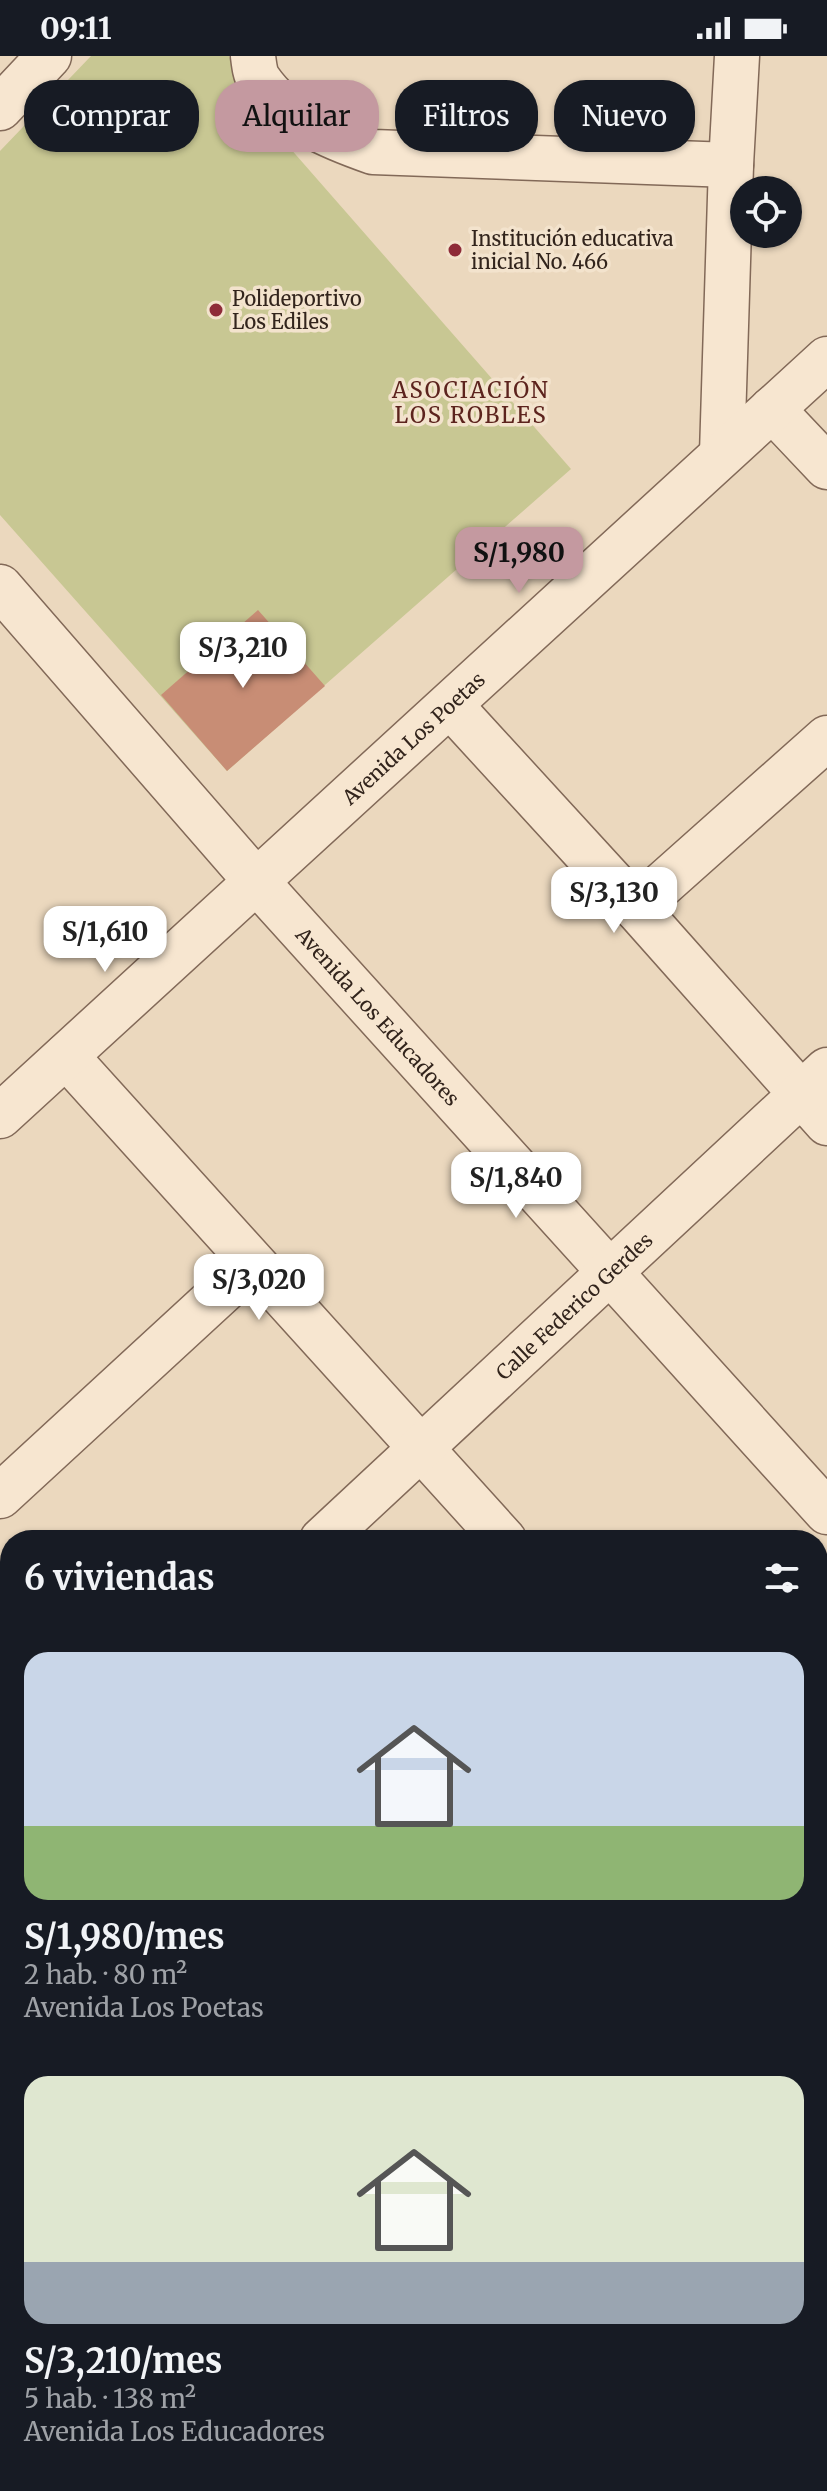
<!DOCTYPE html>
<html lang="es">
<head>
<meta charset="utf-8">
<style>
  body { margin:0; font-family:Merriweather,serif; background:#20242c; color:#f1f3f6; height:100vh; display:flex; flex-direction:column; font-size:30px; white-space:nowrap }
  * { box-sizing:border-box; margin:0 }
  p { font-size:26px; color:#9ea1a6 }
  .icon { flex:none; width:44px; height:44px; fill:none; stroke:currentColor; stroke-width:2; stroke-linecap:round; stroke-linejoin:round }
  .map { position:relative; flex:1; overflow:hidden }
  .details { position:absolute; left:0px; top:1474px; width:828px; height:962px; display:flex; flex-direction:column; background:#171b24; border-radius:32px 32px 0 0; box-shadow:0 2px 6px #0004 }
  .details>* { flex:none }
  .banner { position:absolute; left:24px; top:24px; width:780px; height:72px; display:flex; gap:16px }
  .tools { position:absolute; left:730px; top:120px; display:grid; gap:16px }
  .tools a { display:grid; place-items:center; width:72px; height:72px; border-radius:50%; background:#171b24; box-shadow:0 2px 6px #0004; font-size:40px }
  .price { position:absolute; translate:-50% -68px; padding:0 18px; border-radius:16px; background:#fff; color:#222; font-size:26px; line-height:52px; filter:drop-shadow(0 2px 4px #0008) }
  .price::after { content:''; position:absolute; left:50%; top:48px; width:24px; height:18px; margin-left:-12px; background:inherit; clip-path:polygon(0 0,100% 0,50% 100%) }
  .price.current { background:#c499a0; color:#111 }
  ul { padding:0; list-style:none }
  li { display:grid; align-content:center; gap:16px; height:424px; padding:0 24px }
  li span { display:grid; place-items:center; height:248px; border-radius:24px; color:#555 }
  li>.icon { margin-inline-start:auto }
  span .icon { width:144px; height:144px; fill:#fffc; stroke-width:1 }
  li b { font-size:34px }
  h2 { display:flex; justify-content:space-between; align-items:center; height:96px; padding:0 24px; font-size:34px }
  .tag { padding:0 28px; border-radius:32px; background:#171b24; box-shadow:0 2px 6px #0004; font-size:28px; line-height:72px }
  .tag.current { background:#c499a0; color:#111 }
  .status { display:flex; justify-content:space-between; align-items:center; height:56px; padding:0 40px; background:#171b24; direction:ltr }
  .status svg { height:22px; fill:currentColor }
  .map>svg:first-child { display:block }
  .green { fill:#c8c793 }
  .building { fill:#c88d75 }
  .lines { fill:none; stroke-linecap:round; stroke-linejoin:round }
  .minor-casing { stroke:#826958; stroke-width:47 }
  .minor { stroke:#f7e6d0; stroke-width:44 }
  .poi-dot { fill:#8e2b38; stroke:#f3e3cd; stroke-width:3 }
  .labels { text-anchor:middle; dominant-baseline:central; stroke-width:7; stroke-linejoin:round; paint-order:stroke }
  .poi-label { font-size:20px; fill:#32241c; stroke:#f3e3cd; text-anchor:start }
  .street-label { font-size:20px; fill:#32241c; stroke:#f3e3cd }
  .neighbourhood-label { font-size:22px; letter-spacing:2px; fill:#5c231d; stroke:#f3e3cd }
</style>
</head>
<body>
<div class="status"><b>09:11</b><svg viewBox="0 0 49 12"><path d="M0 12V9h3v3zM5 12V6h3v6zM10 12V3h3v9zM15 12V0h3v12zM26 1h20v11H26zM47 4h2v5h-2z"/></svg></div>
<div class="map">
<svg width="827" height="2435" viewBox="0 0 827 2435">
  <rect width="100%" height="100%" fill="#ebd8be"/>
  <g class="green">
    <path d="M91,0H229L247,43L571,413L227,715L0,459V95Z"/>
    <path d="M10,1840V1919L0,1909V1849Z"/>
  </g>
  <g class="building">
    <path d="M258,554L325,630L227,715L161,639Z"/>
    <path d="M188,2426H441L449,2435H178Z"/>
  </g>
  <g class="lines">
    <defs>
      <g id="minor">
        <path d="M253,0C254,8 255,18 259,24C286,63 330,81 373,96L731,109"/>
        <path d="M0,52L49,0"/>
        <path d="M772,353L827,411"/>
        <path d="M722,398L731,109L737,0"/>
        <path id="s1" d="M0,531L256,825L827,1456"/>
        <path d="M450,649L636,852L827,1067"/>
        <path d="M636,852L827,682"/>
        <path d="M66,1000L504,1484"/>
        <path id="s2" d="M0,1060L827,303"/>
        <path d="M0,1440L252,1208"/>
        <path id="s3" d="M322,1484L827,1014"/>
        <path d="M0,1783L10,1773"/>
        <path d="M818,1806L827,1797"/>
        <path d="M818,1835L827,1845"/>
        <path d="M0,1985L10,1997"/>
        <path d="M0,2193L10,2184"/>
        <path d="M818,2215L827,2225"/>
        <path d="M0,2382L10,2393"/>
        <path d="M40,2426L48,2435"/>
        <path d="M730,2426L738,2435"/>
        <path d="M126,2435L136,2426"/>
      </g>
    </defs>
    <use href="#minor" class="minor-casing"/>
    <use href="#minor" class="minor"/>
  </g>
  <g class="poi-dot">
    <circle cx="455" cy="194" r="8"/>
    <circle cx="216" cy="254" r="8"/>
  </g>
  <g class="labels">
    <g class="poi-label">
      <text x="471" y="182">Institución educativa<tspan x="471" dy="23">inicial No. 466</tspan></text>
      <text x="232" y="242">Polideportivo<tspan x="232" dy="23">Los Ediles</tspan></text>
    </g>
    <g class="street-label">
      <text stroke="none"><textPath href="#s2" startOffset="560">Avenida Los Poetas</textPath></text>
      <text stroke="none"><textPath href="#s1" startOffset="572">Avenida Los Educadores</textPath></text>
      <text stroke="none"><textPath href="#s3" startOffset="344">Calle Federico Gerdes</textPath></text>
    </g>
    <g class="neighbourhood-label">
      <text x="471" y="334">ASOCIACIÓN<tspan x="471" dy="25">LOS ROBLES</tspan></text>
    </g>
  </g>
</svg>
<div class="tools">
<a><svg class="icon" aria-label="locate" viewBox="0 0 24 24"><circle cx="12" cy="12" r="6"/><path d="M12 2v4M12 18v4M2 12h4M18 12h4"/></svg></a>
</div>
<b class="price current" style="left:519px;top:539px">S/1,980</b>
<b class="price" style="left:243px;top:634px">S/3,210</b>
<b class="price" style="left:614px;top:879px">S/3,130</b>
<b class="price" style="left:105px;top:918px">S/1,610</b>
<b class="price" style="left:516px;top:1164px">S/1,840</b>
<b class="price" style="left:259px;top:1266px">S/3,020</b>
<div class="banner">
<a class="tag">Comprar</a>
<a class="tag current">Alquilar</a>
<a class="tag">Filtros</a>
<a class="tag">Nuevo</a>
</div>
<section class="details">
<h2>6 viviendas<svg class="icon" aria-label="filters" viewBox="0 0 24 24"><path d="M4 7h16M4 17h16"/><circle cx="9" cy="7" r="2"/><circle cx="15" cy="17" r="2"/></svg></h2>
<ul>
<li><span style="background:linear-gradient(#c9d6e8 70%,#8fb573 0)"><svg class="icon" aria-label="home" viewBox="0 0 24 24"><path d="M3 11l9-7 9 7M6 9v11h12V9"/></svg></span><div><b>S/1,980/mes</b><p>2 hab. · 80 m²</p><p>Avenida Los Poetas</p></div></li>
<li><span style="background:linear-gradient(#dfe7d0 75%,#9aa5b1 0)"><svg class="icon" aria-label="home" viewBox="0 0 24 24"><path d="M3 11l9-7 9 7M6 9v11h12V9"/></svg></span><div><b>S/3,210/mes</b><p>5 hab. · 138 m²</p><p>Avenida Los Educadores</p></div></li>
</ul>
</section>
</div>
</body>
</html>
